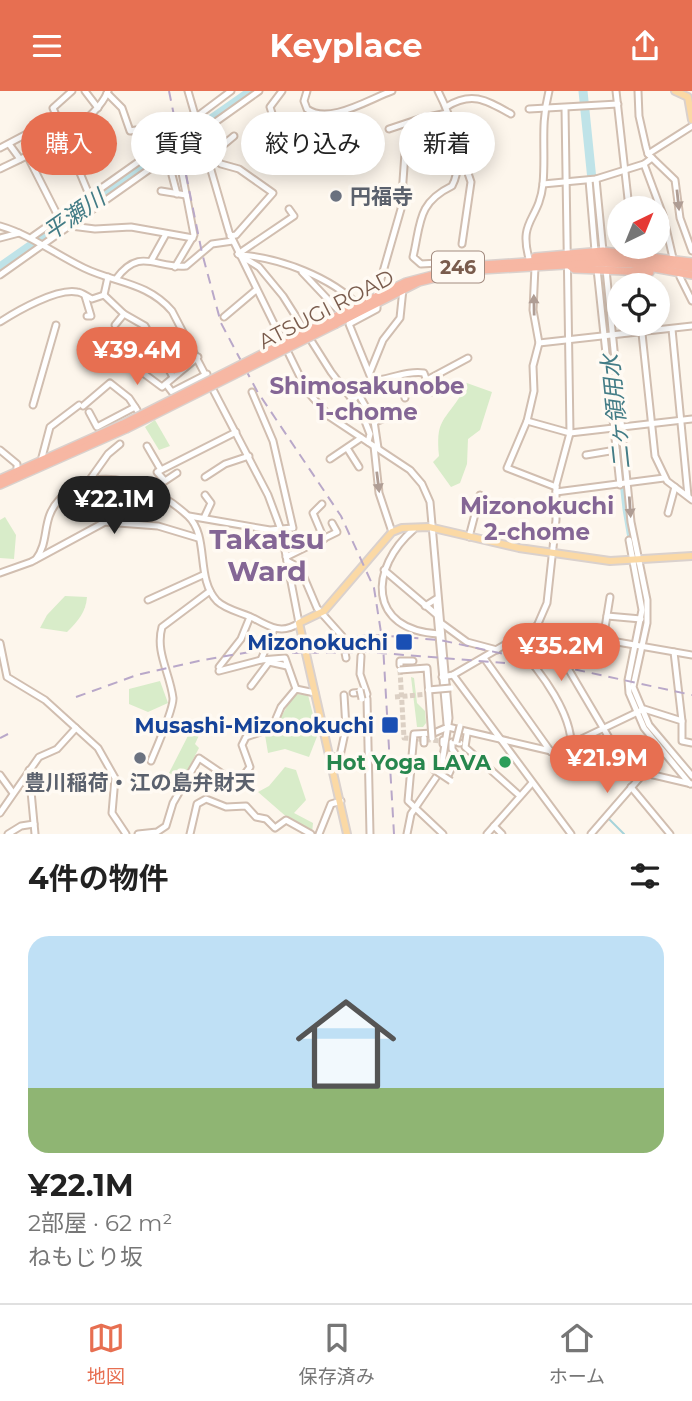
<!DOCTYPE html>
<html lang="ja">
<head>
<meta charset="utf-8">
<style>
  body { margin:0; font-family:Montserrat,"Noto Sans JP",sans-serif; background:#f2f2f2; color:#222; height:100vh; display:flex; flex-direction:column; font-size:26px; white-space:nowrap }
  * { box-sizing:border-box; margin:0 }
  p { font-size:23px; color:#767676 }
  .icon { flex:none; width:38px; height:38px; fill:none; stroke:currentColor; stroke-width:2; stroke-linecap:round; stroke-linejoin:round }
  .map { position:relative; height:743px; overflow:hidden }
  .panel { display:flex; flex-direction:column; background:#fff; flex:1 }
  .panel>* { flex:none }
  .top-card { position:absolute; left:21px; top:21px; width:651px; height:63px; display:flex; gap:14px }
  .needle { width:46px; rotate:43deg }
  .fabs { position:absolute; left:607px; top:105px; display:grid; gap:14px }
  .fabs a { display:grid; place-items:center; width:63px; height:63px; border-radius:50%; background:#fff; box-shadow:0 4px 18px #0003; font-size:35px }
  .price { position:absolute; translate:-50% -60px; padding:0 16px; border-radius:24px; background:#e76f51; color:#fff; font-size:23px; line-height:46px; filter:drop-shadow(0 2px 4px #0008) }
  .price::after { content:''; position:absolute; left:50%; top:42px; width:21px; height:16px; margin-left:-10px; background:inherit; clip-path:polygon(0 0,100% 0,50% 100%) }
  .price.current { background:#222; color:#fff }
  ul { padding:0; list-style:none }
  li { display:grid; align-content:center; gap:14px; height:371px; padding:0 28px }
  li+li { border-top:2px solid #e0e0e0 }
  li span { display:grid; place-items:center; height:217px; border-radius:21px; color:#555 }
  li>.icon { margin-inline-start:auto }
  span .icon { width:126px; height:126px; fill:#fffc; stroke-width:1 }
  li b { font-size:30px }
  h2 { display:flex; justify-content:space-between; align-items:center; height:84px; padding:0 28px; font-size:30px }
  .chip { padding:0 24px; border-radius:32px; background:#fff; box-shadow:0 4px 18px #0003; font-size:24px; line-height:63px }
  .chip.current { background:#e76f51; color:#fff }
  header { display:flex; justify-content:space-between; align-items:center; height:91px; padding:0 28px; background:#e76f51; color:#fff; font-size:32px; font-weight:700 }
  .menu { display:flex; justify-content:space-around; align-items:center; height:98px; border-top:2px solid #e0e0e0; background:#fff; font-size:19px; color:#767676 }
  .menu a { display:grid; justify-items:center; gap:4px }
  .menu .current { color:#e76f51 }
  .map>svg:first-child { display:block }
  .green { fill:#d8ecc9 }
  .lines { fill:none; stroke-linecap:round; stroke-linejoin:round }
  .stream { stroke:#a5d3da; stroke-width:2 }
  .river { stroke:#bfe3e8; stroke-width:9 }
  .minor-tunnel { stroke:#dcd0c4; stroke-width:5; stroke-dasharray:5 2.5; stroke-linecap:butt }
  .minor-casing { stroke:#d1beb0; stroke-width:9 }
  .major-casing { stroke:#dad1cd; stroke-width:10 }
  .highway-casing { stroke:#dad1cd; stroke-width:10 }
  .minor { stroke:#fff; stroke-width:5 }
  .major { stroke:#fbd9a5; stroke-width:6 }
  .highway { stroke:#f7b7a3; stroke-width:7 }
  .rail { stroke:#b9a8c9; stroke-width:2; stroke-dasharray:10 7; stroke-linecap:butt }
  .minor-bridge-casing { stroke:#d1beb0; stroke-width:9; stroke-linecap:butt }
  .highway-bridge-casing { stroke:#dad1cd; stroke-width:10; stroke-linecap:butt }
  .minor-bridge { stroke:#fff; stroke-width:5 }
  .highway-bridge { stroke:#f7b7a3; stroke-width:7 }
  .oneway { fill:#af9d94 }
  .worship-dot { fill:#6b7280; stroke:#fffaf3; stroke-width:2.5 }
  .transit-dot { fill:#1a4fb4; stroke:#fffaf3; stroke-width:2.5 }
  .leisure-dot { fill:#2e9e5b; stroke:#fffaf3; stroke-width:2.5 }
  .labels { text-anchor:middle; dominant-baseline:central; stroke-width:7; stroke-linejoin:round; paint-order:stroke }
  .shield { fill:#fffaf3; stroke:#a28b7f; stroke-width:2 }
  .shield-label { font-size:19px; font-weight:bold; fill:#7a5c4d }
  .worship-label { font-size:21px; font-weight:bold; fill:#5b616d; stroke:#fffaf3; text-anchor:start }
  .street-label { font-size:21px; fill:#7a5c4d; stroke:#fffaf3 }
  .transit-label { font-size:21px; font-weight:bold; fill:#164399; stroke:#fffaf3; text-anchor:end }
  .leisure-label { font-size:21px; font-weight:bold; fill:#27864d; stroke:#fffaf3; text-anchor:end }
  .water-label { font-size:23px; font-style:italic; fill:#437c86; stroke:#fffaf3 }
  .neighbourhood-label { font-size:23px; font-weight:bold; fill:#846695; stroke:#fffaf3 }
  .district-label { font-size:28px; font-weight:bold; fill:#846695; stroke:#fffaf3 }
</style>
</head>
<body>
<header><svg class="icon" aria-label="menu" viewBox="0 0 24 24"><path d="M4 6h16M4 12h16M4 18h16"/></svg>Keyplace<svg class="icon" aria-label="share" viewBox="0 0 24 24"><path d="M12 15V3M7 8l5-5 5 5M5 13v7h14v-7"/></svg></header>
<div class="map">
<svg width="692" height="743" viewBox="0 0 692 743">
  <rect width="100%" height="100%" fill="#fdf6ec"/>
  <g class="green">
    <path d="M464,291L492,301L480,339L468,348L467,373L460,392L451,396L433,371L439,365C436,331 442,332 459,307L458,295Z"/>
    <path d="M155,329L170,355L159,359L145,336Z"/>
    <path d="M5,426L16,444L14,468L0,467V429Z"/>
    <path d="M65,505L87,506C86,521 78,530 67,541L40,537L47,524Z"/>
    <path d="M411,586L414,587L417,612L425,620L426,632L423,636H417Z"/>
    <path d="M160,590L168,612L148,621L129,613V598Z"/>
    <path d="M296,603L308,604L318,643L309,666L285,658L268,662L265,644C279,637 284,616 296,603Z"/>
    <path d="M192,637L201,640L195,653L199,657L183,688L169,682Z"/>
    <path d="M285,676L296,679L306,709L294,722L313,732L312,742L289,728L258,701L269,695Z"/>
  </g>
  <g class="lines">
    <path class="stream" d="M609,728L624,743"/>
    <g class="river">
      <path d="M583,0L599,158"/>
      <path d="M0,176L251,0"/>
      <path d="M601,182L627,418L644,518L631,597L637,618L648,638L692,690"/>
    </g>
    <g class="minor-tunnel">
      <path d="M400,579L404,647L456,651"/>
      <path d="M395,606L429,603"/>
    </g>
    <defs>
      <g id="minor">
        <path d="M72,0L53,17L90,106"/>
        <path d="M85,0L98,17"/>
        <path d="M188,0L229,141L307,300L330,326L410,379L422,393L430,411L449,627L441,679L411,723L407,743"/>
        <path d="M307,0L304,10L307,18C329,34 369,8 392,0"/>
        <path d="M438,0C451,25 466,69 452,95C417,112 421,132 413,166L421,173L438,172L449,177"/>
        <path d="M616,0L629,117"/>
        <path d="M638,0L639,25L646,56L648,63L675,89L680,127L692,160"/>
        <path d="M107,2L122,17L130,40L136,39L140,70"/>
        <path d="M446,16C472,0 486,9 511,23"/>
        <path d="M529,18L618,13"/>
        <path d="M195,27L231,0"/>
        <path d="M389,38L416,29"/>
        <path d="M200,42L259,0"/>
        <path d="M455,44L471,91L462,153"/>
        <path d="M261,48L276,35L270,16L282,0"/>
        <path d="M9,53L20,68"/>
        <path d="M0,57L57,27"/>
        <path d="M648,63L692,35"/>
        <path d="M210,64L221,73L239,78L273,102L236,144L230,145"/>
        <path d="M210,65L234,45"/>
        <path d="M28,66L59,127"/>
        <path d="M652,67L644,73L663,124L673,167"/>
        <path d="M0,78C33,62 94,35 108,0"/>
        <path d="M172,84L177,103"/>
        <path d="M596,88L603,160"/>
        <path d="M589,89L595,160"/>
        <path d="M543,93L596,88L644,73"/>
        <path d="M161,100L186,104"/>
        <path d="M0,135C31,144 55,163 84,177C115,192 147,191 172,220L268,404L281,439L299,532C283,543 271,537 255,528C244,522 226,519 217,510C195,487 210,446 188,425C155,394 96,369 59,409C41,428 50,450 36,468"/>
        <path d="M71,135L95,138L131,136L193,147"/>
        <path d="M32,146L175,45"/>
        <path d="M0,147L19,142"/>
        <path d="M238,163L259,176L283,205L331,281L361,320L370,343L368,351"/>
        <path d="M238,163L294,125L289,118"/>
        <path d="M241,164C280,167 331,186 359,215"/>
        <path d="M151,170L166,143"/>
        <path d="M530,171C517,128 539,131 543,93C546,59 540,35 549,0"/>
        <path d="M175,176L194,144L177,56"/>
        <path d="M535,176L533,219L539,252L533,275L534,300L527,330L507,377L556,396"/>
        <path d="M597,178L620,394"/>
        <path d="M606,178L631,431L647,509V532L633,596L649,634L692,685"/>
        <path d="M636,180L637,194"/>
        <path d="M302,181L337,218"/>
        <path d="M0,184L178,58"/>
        <path d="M680,186L692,210"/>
        <path d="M116,188C140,155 156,178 186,175L212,153L233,150"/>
        <path d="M104,204L124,223L145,235L173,286"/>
        <path d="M104,204L108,186"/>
        <path d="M85,205L91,225H87"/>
        <path d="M376,205L401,118L406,48L419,28L447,22"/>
        <path d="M224,226L256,199"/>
        <path d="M0,231C17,220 57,197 77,201C82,201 87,206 92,208L104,204"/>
        <path d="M641,233L655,365L667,390L692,409"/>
        <path d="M115,234L124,223"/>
        <path d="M672,238L688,405"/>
        <path d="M149,245L140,252L131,273L162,296L198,266"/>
        <path d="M539,252L692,235"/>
        <path d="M370,281L383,249L400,227L403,198"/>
        <path d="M399,287L405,307"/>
        <path d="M427,289L468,267"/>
        <path d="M371,290C388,289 408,279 424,282L431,301"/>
        <path d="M166,293L172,301L207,283"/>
        <path d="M359,304L374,330L378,357"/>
        <path d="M354,308L371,292V287L349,233L377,218V212"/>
        <path d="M33,314L56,234"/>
        <path d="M83,315L110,292L129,307L137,319"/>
        <path d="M89,321L97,336L135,316"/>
        <path d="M527,330L570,342L692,328"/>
        <path d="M375,331L395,323"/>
        <path d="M147,355L161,379"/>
        <path d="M374,355L379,402L392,441"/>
        <path d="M347,357L359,376"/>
        <path d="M0,359L17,373V381"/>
        <path d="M586,364L616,359"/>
        <path d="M330,368L361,347"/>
        <path d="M41,370L50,336L79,314"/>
        <path d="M177,382L165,390L157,381L236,341"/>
        <path d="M205,386L225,373L249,365"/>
        <path d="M86,394L108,363L120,353"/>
        <path d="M76,397L91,410L110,415L118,432"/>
        <path d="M556,401L664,387"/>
        <path d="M322,413L313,422L324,448"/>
        <path d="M668,422L675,396"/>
        <path d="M189,425L270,439L293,437L273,350L252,301"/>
        <path d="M204,427L211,412L205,404"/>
        <path d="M414,438C369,477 367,539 439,543"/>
        <path d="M469,446L480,404"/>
        <path d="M629,449L642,519L628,589L629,602L644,637L690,693"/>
        <path d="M286,466L337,441L332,432"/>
        <path d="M287,470L300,477L317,517L342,545L346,567"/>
        <path d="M384,479L437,524"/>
        <path d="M0,482L31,471L105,431L158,435L198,447"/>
        <path d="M148,509L203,484"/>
        <path d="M436,511L447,633"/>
        <path d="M425,515L436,508"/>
        <path d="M607,525L641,528"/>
        <path d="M441,532L467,551L497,559"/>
        <path d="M535,536L566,574L628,679"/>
        <path d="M537,537L692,564"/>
        <path d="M603,549L610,506"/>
        <path d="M513,550C538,577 579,628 570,666"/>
        <path d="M0,552L7,586L45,609L98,657L115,687L112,722L126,743"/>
        <path d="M674,561L682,630"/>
        <path d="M361,565L360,583L367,603"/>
        <path d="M484,567L551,661"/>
        <path d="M261,569L274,538"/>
        <path d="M400,574V570H413"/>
        <path d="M219,576L241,548L250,526"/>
        <path d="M219,580L261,569L285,567L296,598"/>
        <path d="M453,584L571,743"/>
        <path d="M442,586L453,584L537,535L547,512L556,429V394L570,342L565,17"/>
        <path d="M251,595L269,571L287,575"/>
        <path d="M353,602L365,601L367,608L370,743"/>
        <path d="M346,637L369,642"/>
        <path d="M467,643L465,656L520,705"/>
        <path d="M424,652V647"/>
        <path d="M459,652H460"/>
        <path d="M573,652L644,618L682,630V650L692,652"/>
        <path d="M443,653V649"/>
        <path d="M331,667L340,665L346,637L344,604"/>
        <path d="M151,670C156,658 174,617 173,607C170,582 155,561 162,536L210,500"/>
        <path d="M29,679L35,743"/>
        <path d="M0,684L13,702"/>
        <path d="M447,687L457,665L452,658V651"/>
        <path d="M631,696L670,743"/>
        <path d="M0,722L39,666L57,658L76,637"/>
        <path d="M494,735L502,743"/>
        <path d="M8,743L21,735L34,733"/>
        <path d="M138,743L157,741L166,735L173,712L199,667L227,686L241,688L250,676L242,654L246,646L272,637L281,616L296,598L315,602"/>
        <path d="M190,743L197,713L206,708L226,716L246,715L256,726L266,728L275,737L286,729L311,743"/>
        <path d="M319,743L331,713L341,710"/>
        <path d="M443,743L408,710L414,643L434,642L448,636L692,693"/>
        <path d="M487,743L532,692"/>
        <path d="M591,743L643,683"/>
      </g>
      <g id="major">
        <path d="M675,0L688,6L692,29"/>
        <path d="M347,743L299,532L324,520L392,441L402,437L429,436L519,457L610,470L692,465"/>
      </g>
      <g id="highway">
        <path d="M535,166L603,160L692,171"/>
        <path d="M568,173L574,178L650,181"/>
        <path d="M333,227L406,191L467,175L597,166L640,168L692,177"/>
        <path d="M336,233L419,191L465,180L598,172L632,173L692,184"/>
        <path d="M0,388L123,333"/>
        <path d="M0,394L126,338"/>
      </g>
    </defs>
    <use href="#minor" class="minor-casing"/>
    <use href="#major" class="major-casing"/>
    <use href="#highway" class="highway-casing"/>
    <use href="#minor" class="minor"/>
    <use href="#major" class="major"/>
    <use href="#highway" class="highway"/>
    <g class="rail">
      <path d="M169,0L202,162L221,232L257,300L341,425L374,497L383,554L394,743"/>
      <path d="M292,562L368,561L505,572"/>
      <path d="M76,606L137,584L203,569L331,547L374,544L440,549L692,604"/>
      <path d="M0,647L8,643"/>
    </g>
    <defs>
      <g id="minor-bridge">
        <path d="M400,579L427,577L432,647"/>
        <path d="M360,599L362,608"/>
        <path d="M428,599L451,597"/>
        <path d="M456,651L460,635"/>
        <path d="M433,678L451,690"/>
      </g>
      <g id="highway-bridge">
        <path d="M123,333L333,227"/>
        <path d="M126,338L336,233"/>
      </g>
    </defs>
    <use href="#minor-bridge" class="minor-bridge-casing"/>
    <use href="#highway-bridge" class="highway-bridge-casing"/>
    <use href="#minor-bridge" class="minor-bridge"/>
    <use href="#highway-bridge" class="highway-bridge"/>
  </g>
  <defs><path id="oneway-solid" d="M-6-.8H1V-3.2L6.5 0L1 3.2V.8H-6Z" transform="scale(1.75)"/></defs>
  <g class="oneway">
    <use href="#oneway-solid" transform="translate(678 109) rotate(84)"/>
    <use href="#oneway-solid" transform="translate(534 214) rotate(-91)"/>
    <use href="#oneway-solid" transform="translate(378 391) rotate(83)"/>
    <use href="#oneway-solid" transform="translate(630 416) rotate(86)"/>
  </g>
  <g class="worship-dot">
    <circle cx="336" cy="105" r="7"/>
    <circle cx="140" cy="667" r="7"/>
  </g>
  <g class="transit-dot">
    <rect x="395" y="542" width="18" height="18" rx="3.5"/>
    <rect x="381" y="625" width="18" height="18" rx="3.5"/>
  </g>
  <circle class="leisure-dot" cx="505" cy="671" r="7"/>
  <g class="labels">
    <rect class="shield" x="432" y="160.5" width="52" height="31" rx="5"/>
    <g class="shield-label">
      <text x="458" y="176">246</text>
    </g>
    <g class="worship-label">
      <text x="350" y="105">円福寺</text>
      <text x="140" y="691" text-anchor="middle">豊川稲荷・江の島弁財天</text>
    </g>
    <g class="street-label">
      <text transform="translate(326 218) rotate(-27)">ATSUGI ROAD</text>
    </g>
    <g class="transit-label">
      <text x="388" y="551">Mizonokuchi</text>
      <text x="374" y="634">Musashi-Mizonokuchi</text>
    </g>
    <g class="leisure-label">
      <text x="491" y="671">Hot Yoga LAVA</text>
    </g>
    <g class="water-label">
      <text transform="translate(74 124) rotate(-35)">平瀬川</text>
      <text transform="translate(616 321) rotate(-96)">二ヶ領用水</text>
    </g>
    <g class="neighbourhood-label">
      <text x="367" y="295">Shimosakunobe<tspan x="367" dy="26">1-chome</tspan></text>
      <text x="537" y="415">Mizonokuchi<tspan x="537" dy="26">2-chome</tspan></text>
    </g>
    <g class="district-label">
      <text x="267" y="448">Takatsu<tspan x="267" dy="32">Ward</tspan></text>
    </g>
  </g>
</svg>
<div class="fabs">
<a><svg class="needle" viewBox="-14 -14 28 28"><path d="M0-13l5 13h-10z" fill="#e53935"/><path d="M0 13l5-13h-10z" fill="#767676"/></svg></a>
<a><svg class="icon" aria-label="locate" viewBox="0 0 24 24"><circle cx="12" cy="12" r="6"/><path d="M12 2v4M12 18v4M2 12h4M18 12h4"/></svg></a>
</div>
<b class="price" style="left:137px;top:296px">¥39.4M</b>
<b class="price current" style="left:114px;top:445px">¥22.1M</b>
<b class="price" style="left:561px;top:592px">¥35.2M</b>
<b class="price" style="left:607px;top:704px">¥21.9M</b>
<div class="top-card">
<a class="chip current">購入</a>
<a class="chip">賃貸</a>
<a class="chip">絞り込み</a>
<a class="chip">新着</a>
</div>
</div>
<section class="panel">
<h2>4件の物件<svg class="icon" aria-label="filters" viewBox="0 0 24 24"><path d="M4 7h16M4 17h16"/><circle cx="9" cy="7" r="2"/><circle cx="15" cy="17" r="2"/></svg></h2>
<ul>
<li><span style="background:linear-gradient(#bfe0f5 70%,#8fb573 0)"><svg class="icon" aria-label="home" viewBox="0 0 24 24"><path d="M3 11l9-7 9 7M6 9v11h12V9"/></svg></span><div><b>¥22.1M</b><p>2部屋 · 62 m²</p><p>ねもじり坂</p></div></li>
</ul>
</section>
<nav class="menu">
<a class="current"><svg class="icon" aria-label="map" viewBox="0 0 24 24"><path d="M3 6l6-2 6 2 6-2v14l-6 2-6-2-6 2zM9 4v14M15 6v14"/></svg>地図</a>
<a><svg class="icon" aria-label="saved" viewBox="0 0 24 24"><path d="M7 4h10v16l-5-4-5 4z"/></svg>保存済み</a>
<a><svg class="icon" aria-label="home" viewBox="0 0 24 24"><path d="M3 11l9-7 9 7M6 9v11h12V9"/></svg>ホーム</a>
</nav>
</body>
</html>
